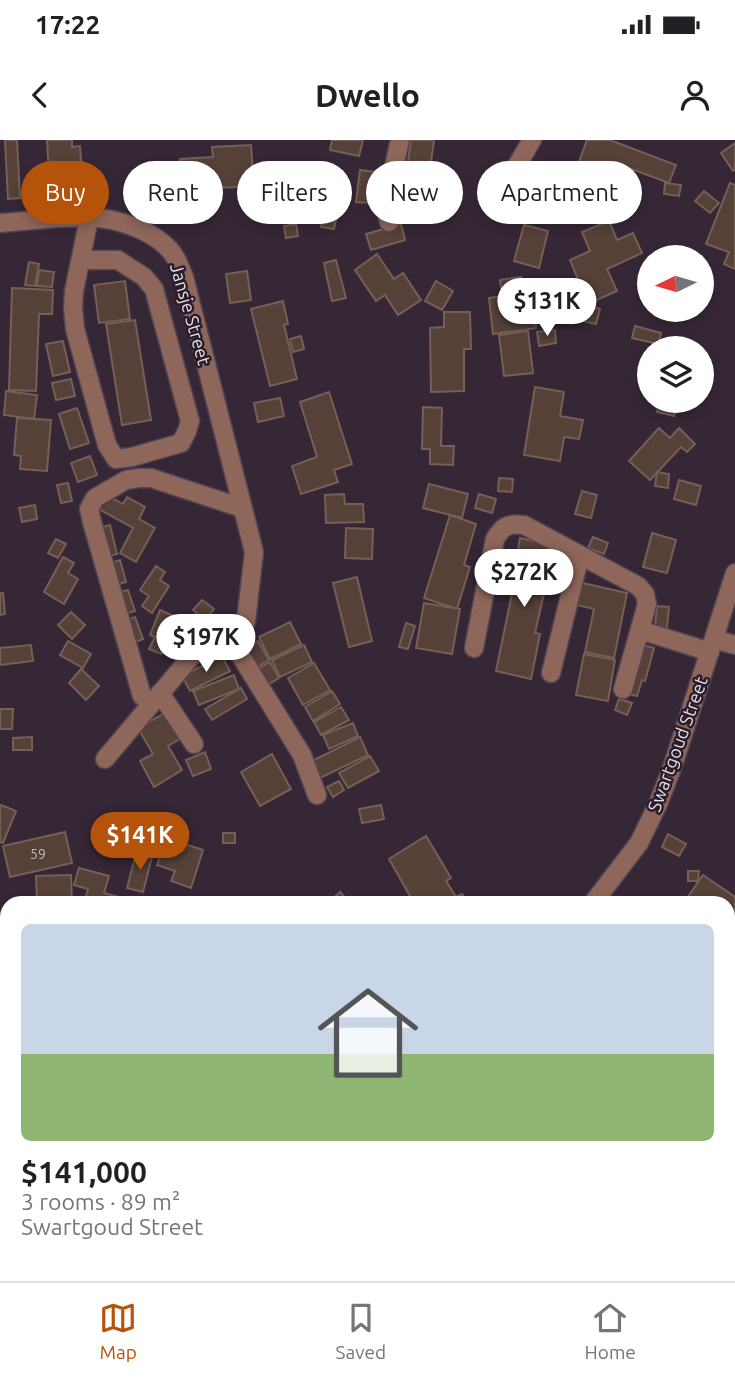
<!DOCTYPE html>
<html lang="en">
<head>
<meta charset="utf-8">
<style>
  body { margin:0; font-family:Ubuntu,sans-serif; background:#f2f2f2; color:#202124; height:100vh; display:flex; flex-direction:column; font-size:26px; white-space:nowrap }
  * { box-sizing:border-box; margin:0 }
  p { font-size:23px; color:#757577 }
  .icon { flex:none; width:38px; height:38px; fill:none; stroke:currentColor; stroke-width:2; stroke-linecap:round; stroke-linejoin:round }
  .map { position:relative; flex:1; overflow:hidden }
  .details { position:absolute; left:0px; top:756px; width:735px; height:385px; display:flex; flex-direction:column; background:#fff; border-radius:21px 21px 0 0; box-shadow:0 4px 10px #0003 }
  .details>* { flex:none }
  .top-card { position:absolute; left:21px; top:21px; width:693px; height:63px; display:flex; gap:14px }
  .needle { width:46px; rotate:265deg }
  .buttons { position:absolute; left:637px; top:105px; display:grid; gap:14px }
  .buttons a { display:grid; place-items:center; width:77px; height:77px; border-radius:50%; background:#fff; box-shadow:0 4px 10px #0003; font-size:35px }
  .price { position:absolute; translate:-50% -60px; padding:0 16px; border-radius:24px; background:#fff; color:#222; font-size:23px; line-height:46px; filter:drop-shadow(0 2px 4px #0008) }
  .price::after { content:''; position:absolute; left:50%; top:42px; width:21px; height:16px; margin-left:-10px; background:inherit; clip-path:polygon(0 0,100% 0,50% 100%) }
  .price.current { background:#b45309; color:#fff }
  ul { padding:0; list-style:none }
  li { display:grid; align-content:center; gap:14px; height:371px; padding:0 21px }
  li+li { border-top:2px solid #e0e0e0 }
  li span { display:grid; place-items:center; height:217px; border-radius:10px; color:#555 }
  li>.icon { margin-inline-start:auto }
  span .icon { width:126px; height:126px; fill:#fffc; stroke-width:1 }
  li b { font-size:30px }
  .pill { padding:0 24px; border-radius:32px; background:#fff; box-shadow:0 4px 10px #0003; font-size:24px; line-height:63px }
  .pill.current { background:#b45309; color:#fff }
  .status { display:flex; justify-content:space-between; align-items:center; height:49px; padding:0 35px; background:#fff; direction:ltr }
  .status svg { height:19px; fill:currentColor }
  header { display:flex; justify-content:space-between; align-items:center; height:91px; padding:0 21px; background:#fff; font-size:32px; font-weight:700 }
  .tab-bar { display:flex; justify-content:space-around; align-items:center; height:98px; border-top:2px solid #e0e0e0; background:#fff; font-size:19px; color:#757577 }
  .tab-bar a { display:grid; justify-items:center; gap:4px }
  .tab-bar .current { color:#b45309 }
  .map>svg:first-child { display:block }
  .building { fill:#554138; stroke:#755f56; stroke-width:2 }
  .lines { fill:none; stroke-linecap:round; stroke-linejoin:round }
  .minor-casing { stroke:#524452; stroke-width:21 }
  .minor { stroke:#8e665a; stroke-width:18 }
  .labels { text-anchor:middle; dominant-baseline:central; stroke-width:5; stroke-linejoin:round; paint-order:stroke }
  .number-label { font-size:14px; fill:#c2b7bb }
  .street-label { font-size:18px; fill:#e7dee7; stroke:#2b1e2c }
</style>
</head>
<body>
<div class="status"><b>17:22</b><svg viewBox="0 0 49 12"><path d="M0 12V9h3v3zM5 12V6h3v6zM10 12V3h3v9zM15 12V0h3v12zM26 1h20v11H26zM47 4h2v5h-2z"/></svg></div>
<header><svg class="icon" aria-label="back" viewBox="0 0 24 24"><path d="M15 5l-7 7 7 7"/></svg>Dwello<svg class="icon" aria-label="person" viewBox="0 0 24 24"><circle cx="12" cy="8" r="4"/><path d="M4 21q1-7 8-7t8 7"/></svg></header>
<div class="map">
<svg width="735" height="1141" viewBox="0 0 735 1141">
  <rect width="100%" height="100%" fill="#362736"/>
  <g class="building">
    <path d="M5,0H17L20,58L8,59Z"/>
    <path d="M47,0H72V7L80,6L82,32L49,34Z"/>
    <path d="M332,0H363L359,16L330,10Z"/>
    <path d="M411,0H434L429,38L406,35Z"/>
    <path d="M587,0H610L676,25L669,43L618,24L601,69L566,57Z"/>
    <path d="M735,3V30L733,31L721,13Z"/>
    <path d="M251,5L254,46L182,50L180,19L213,17L212,7Z"/>
    <path d="M360,30L376,32L373,63L356,62Z"/>
    <path d="M402,36L418,40L410,74L394,70Z"/>
    <path d="M665,43L681,45L679,56L664,54Z"/>
    <path d="M730,43L735,45V129L724,124L729,112L706,104Z"/>
    <path d="M704,51L719,63L710,73L695,61Z"/>
    <path d="M323,77L336,79L334,89L321,87Z"/>
    <path d="M609,81L617,100L633,93L642,113L607,129L617,151L588,164L570,120L590,111L582,92Z"/>
    <path d="M296,84L298,96L286,98L284,86Z"/>
    <path d="M401,84L405,100L371,110L366,94Z"/>
    <path d="M524,85L548,91L539,128L514,121Z"/>
    <path d="M377,114L394,139L403,133L421,160L398,175L385,155L376,161L355,130Z"/>
    <path d="M336,120L346,158L332,161L324,123Z"/>
    <path d="M29,122L39,124L35,146L25,145Z"/>
    <path d="M39,130L54,132L52,147L37,146Z"/>
    <path d="M247,131L251,160L230,163L226,134Z"/>
    <path d="M521,137L526,172L534,171L536,188L493,194L489,158L502,156L500,140Z"/>
    <path d="M125,141L130,179L99,183L94,145Z"/>
    <path d="M436,141L453,151L442,170L425,161Z"/>
    <path d="M12,148L53,150L52,174H39L36,251L9,250Z"/>
    <path d="M283,161L288,184L284,185L297,239L270,246L251,169Z"/>
    <path d="M587,165L600,169L596,184L583,181Z"/>
    <path d="M444,172H470L471,209H464V251L431,252L430,188L444,187Z"/>
    <path d="M135,180L151,280L122,285L106,184Z"/>
    <path d="M635,186L661,193L658,204L632,198Z"/>
    <path d="M555,190L556,203L539,206L537,192Z"/>
    <path d="M528,191L533,233L504,236L499,195Z"/>
    <path d="M301,196L304,209L293,212L290,199Z"/>
    <path d="M63,201L70,232L53,236L46,204Z"/>
    <path d="M702,225L708,226L706,255H702Z"/>
    <path d="M71,239L75,256L56,260L52,243Z"/>
    <path d="M535,247L564,252L560,276L583,280L579,299L564,297L560,321L524,315Z"/>
    <path d="M6,251L37,255L34,279L4,275Z"/>
    <path d="M329,252L352,324L334,330L338,342L301,354L292,326L317,317L300,262Z"/>
    <path d="M280,258L284,276L258,282L254,263Z"/>
    <path d="M659,261H678L674,276L657,272Z"/>
    <path d="M423,267L442,268L441,306H454L453,325L430,324V309H422Z"/>
    <path d="M77,268L89,303L70,309L59,274Z"/>
    <path d="M17,278L51,280L47,331L20,329L21,316L14,315Z"/>
    <path d="M659,288L670,298L679,288L695,304L687,312L681,307L650,340L629,321Z"/>
    <path d="M90,316L97,335L78,342L71,323Z"/>
    <path d="M657,332L669,334L668,348L655,346Z"/>
    <path d="M499,338L513,339L512,352L498,351Z"/>
    <path d="M679,340L701,346L696,365L674,359Z"/>
    <path d="M68,343L72,361L61,363L57,345Z"/>
    <path d="M429,344L468,354L462,378L423,368Z"/>
    <path d="M582,351L597,355L591,378L575,374Z"/>
    <path d="M105,354L123,364L127,357L145,367L139,379L155,388L136,422L120,413L133,388L97,368Z"/>
    <path d="M344,354L345,364H363L364,382L326,383L325,355Z"/>
    <path d="M479,354L496,359L492,373L475,368Z"/>
    <path d="M35,365L37,379L22,382L19,368Z"/>
    <path d="M450,375L476,384L464,425L470,427L457,469L424,458Z"/>
    <path d="M110,385L117,414L107,416L99,388Z"/>
    <path d="M346,388L373,389L372,419L345,418Z"/>
    <path d="M652,393L676,400L667,433L643,427Z"/>
    <path d="M593,397L608,403L604,414L588,408Z"/>
    <path d="M520,398L551,405L542,448L545,449L535,493L540,494L531,539L496,531L515,439L502,436L506,419L516,421Z"/>
    <path d="M56,399L66,404L58,418L48,413Z"/>
    <path d="M63,417L74,423L68,433L78,439L64,464L44,452Z"/>
    <path d="M120,420L126,442L114,445L108,424Z"/>
    <path d="M156,426L165,432L160,440L169,446L152,473L142,466L149,456L140,450Z"/>
    <path d="M357,437L372,501L349,507L333,443Z"/>
    <path d="M578,442L627,453L614,518L585,512L594,469L573,464Z"/>
    <path d="M128,450L135,471L124,474L117,453Z"/>
    <path d="M0,453H3L5,474L0,475Z"/>
    <path d="M202,460L214,469L205,480L193,470Z"/>
    <path d="M424,463L460,469L452,514L416,508Z"/>
    <path d="M657,466L669,467L667,488L655,487Z"/>
    <path d="M160,470L176,477L161,514L149,509L155,497L150,495Z"/>
    <path d="M71,472L85,485L72,499L58,485Z"/>
    <path d="M135,477L143,499L132,504L124,481Z"/>
    <path d="M290,482L301,504L270,519L259,497Z"/>
    <path d="M406,483L415,486L408,509L399,507Z"/>
    <path d="M68,501L91,514L83,528L60,515Z"/>
    <path d="M258,501L269,520L255,528L244,509Z"/>
    <path d="M640,504L654,508L645,541L642,540L637,556L627,554Z"/>
    <path d="M31,505L33,521L0,525V508Z"/>
    <path d="M304,505L312,522L280,537L272,520Z"/>
    <path d="M584,514L615,520L608,561L576,555Z"/>
    <path d="M222,516L230,531L190,551L182,536Z"/>
    <path d="M270,522L279,538L266,546L257,529Z"/>
    <path d="M314,523L330,550L303,565L288,538Z"/>
    <path d="M81,529L99,546L86,560L69,543Z"/>
    <path d="M234,535L239,549L199,565L193,551Z"/>
    <path d="M241,548L247,559L212,580L205,569Z"/>
    <path d="M332,551L340,564L313,581L305,567Z"/>
    <path d="M619,559L632,563L627,575L615,570Z"/>
    <path d="M341,567L349,580L321,595L314,582Z"/>
    <path d="M0,569H13L12,589H0Z"/>
    <path d="M165,573L180,599L168,606L182,630L154,647L140,621L153,614L138,588Z"/>
    <path d="M353,583L358,596L329,609L323,595Z"/>
    <path d="M32,597V610H13V598Z"/>
    <path d="M360,597L368,615L320,638L312,621Z"/>
    <path d="M205,612L211,629L193,636L186,620Z"/>
    <path d="M272,614L291,649L260,666L241,632Z"/>
    <path d="M370,616L379,631L348,648L339,633Z"/>
    <path d="M339,641L344,650L333,657L327,647Z"/>
    <path d="M1,665L16,671L3,703L0,702V669Z"/>
    <path d="M381,665L384,679L362,683L359,669Z"/>
    <path d="M125,681L145,683L142,705L122,702Z"/>
    <path d="M65,692L72,723L10,737L3,706Z"/>
    <rect x="223" y="693" width="12" height="10"/>
    <path d="M668,694L686,704L679,716L662,707Z"/>
    <path d="M426,696L451,738L446,741L456,757L462,754L468,763H414L389,719Z"/>
    <path d="M166,698L203,710L191,748L171,741L175,731L157,725Z"/>
    <path d="M136,713L152,717L143,752L127,748Z"/>
    <path d="M79,728L109,736L104,753L141,763H84L88,749L74,745Z"/>
    <path d="M688,731H699L698,741H688Z"/>
    <path d="M71,735L72,763H37L36,736Z"/>
    <path d="M703,735L735,757V788L733,791L728,787V763H694L687,758Z"/>
    <path d="M340,752L350,763H328Z"/>
    <path d="M735,826V879L728,886V833Z"/>
    <path d="M0,862L7,879V892L0,894Z"/>
    <path d="M0,1029H4L7,1052H0Z"/>
    <path d="M7,1060V1078L0,1079V1061Z"/>
    <path d="M735,1089V1135L731,1126L728,1128V1093Z"/>
    <path d="M287,1134H299L297,1141H285Z"/>
    <path d="M303,1134H334L332,1141H301Z"/>
    <path d="M564,1134H590L583,1141H571Z"/>
    <path d="M609,1134H648L642,1141H608L605,1139Z"/>
  </g>
  <g class="lines">
    <defs>
      <g id="minor">
        <path d="M493,66L532,0"/>
        <path d="M389,82L385,66L400,0"/>
        <path d="M0,83C31,81 69,75 99,78C125,81 161,94 175,117C179,123 181,131 184,137L254,412L246,481L240,497L239,513L302,615L317,655"/>
        <path d="M82,120H118L144,137L154,149L190,281L187,291L181,303L132,317L116,319L107,305L75,189L73,168L74,151L89,78"/>
        <path d="M640,490L710,512"/>
        <path d="M714,499L735,505"/>
        <path d="M474,508L495,399C503,386 508,383 524,385L638,446L645,454L647,464L623,549"/>
        <path d="M551,533L580,415"/>
        <path d="M160,553L194,604"/>
        <path d="M142,556L92,382L89,369L95,358L126,340L139,338H151L242,368"/>
        <path d="M105,619L191,517L210,504L240,497"/>
        <path d="M593,763L639,703L658,664L673,625L735,433"/>
        <path d="M0,804L7,806"/>
        <path d="M728,998L735,1005"/>
        <path d="M0,1110L7,1109"/>
        <path d="M103,1134L125,1141"/>
        <path d="M536,1134L542,1141"/>
        <path d="M487,1141L494,1134"/>
      </g>
    </defs>
    <use href="#minor" class="minor-casing"/>
    <use href="#minor" class="minor"/>
  </g>
  <g class="labels">
    <g class="number-label">
      <text x="38" y="714">59</text>
    </g>
    <g class="street-label">
      <text transform="translate(191 174) rotate(74)">Jansje Street</text>
      <text transform="translate(677 604) rotate(-70)">Swartgoud Street</text>
    </g>
  </g>
</svg>
<div class="buttons">
<a><svg class="needle" viewBox="-14 -14 28 28"><path d="M0-13l5 13h-10z" fill="#e53935"/><path d="M0 13l5-13h-10z" fill="#757577"/></svg></a>
<a><svg class="icon" aria-label="layers" viewBox="0 0 24 24"><path d="M12 4l9 5-9 5-9-5zM3 14l9 5 9-5"/></svg></a>
</div>
<b class="price" style="left:547px;top:198px">$131K</b>
<b class="price" style="left:524px;top:469px">$272K</b>
<b class="price" style="left:206px;top:534px">$197K</b>
<b class="price current" style="left:140px;top:732px">$141K</b>
<div class="top-card">
<a class="pill current">Buy</a>
<a class="pill">Rent</a>
<a class="pill">Filters</a>
<a class="pill">New</a>
<a class="pill">Apartment</a>
</div>
<section class="details">
<ul>
<li><span style="background:linear-gradient(#c9d6e8 60%,#8fb573 0)"><svg class="icon" aria-label="home" viewBox="0 0 24 24"><path d="M3 11l9-7 9 7M6 9v11h12V9"/></svg></span><div><b>$141,000</b><p>3 rooms · 89 m²</p><p>Swartgoud Street</p></div></li>
</ul>
</section>
</div>
<nav class="tab-bar">
<a class="current"><svg class="icon" aria-label="map" viewBox="0 0 24 24"><path d="M3 6l6-2 6 2 6-2v14l-6 2-6-2-6 2zM9 4v14M15 6v14"/></svg>Map</a>
<a><svg class="icon" aria-label="saved" viewBox="0 0 24 24"><path d="M7 4h10v16l-5-4-5 4z"/></svg>Saved</a>
<a><svg class="icon" aria-label="home" viewBox="0 0 24 24"><path d="M3 11l9-7 9 7M6 9v11h12V9"/></svg>Home</a>
</nav>
</body>
</html>
